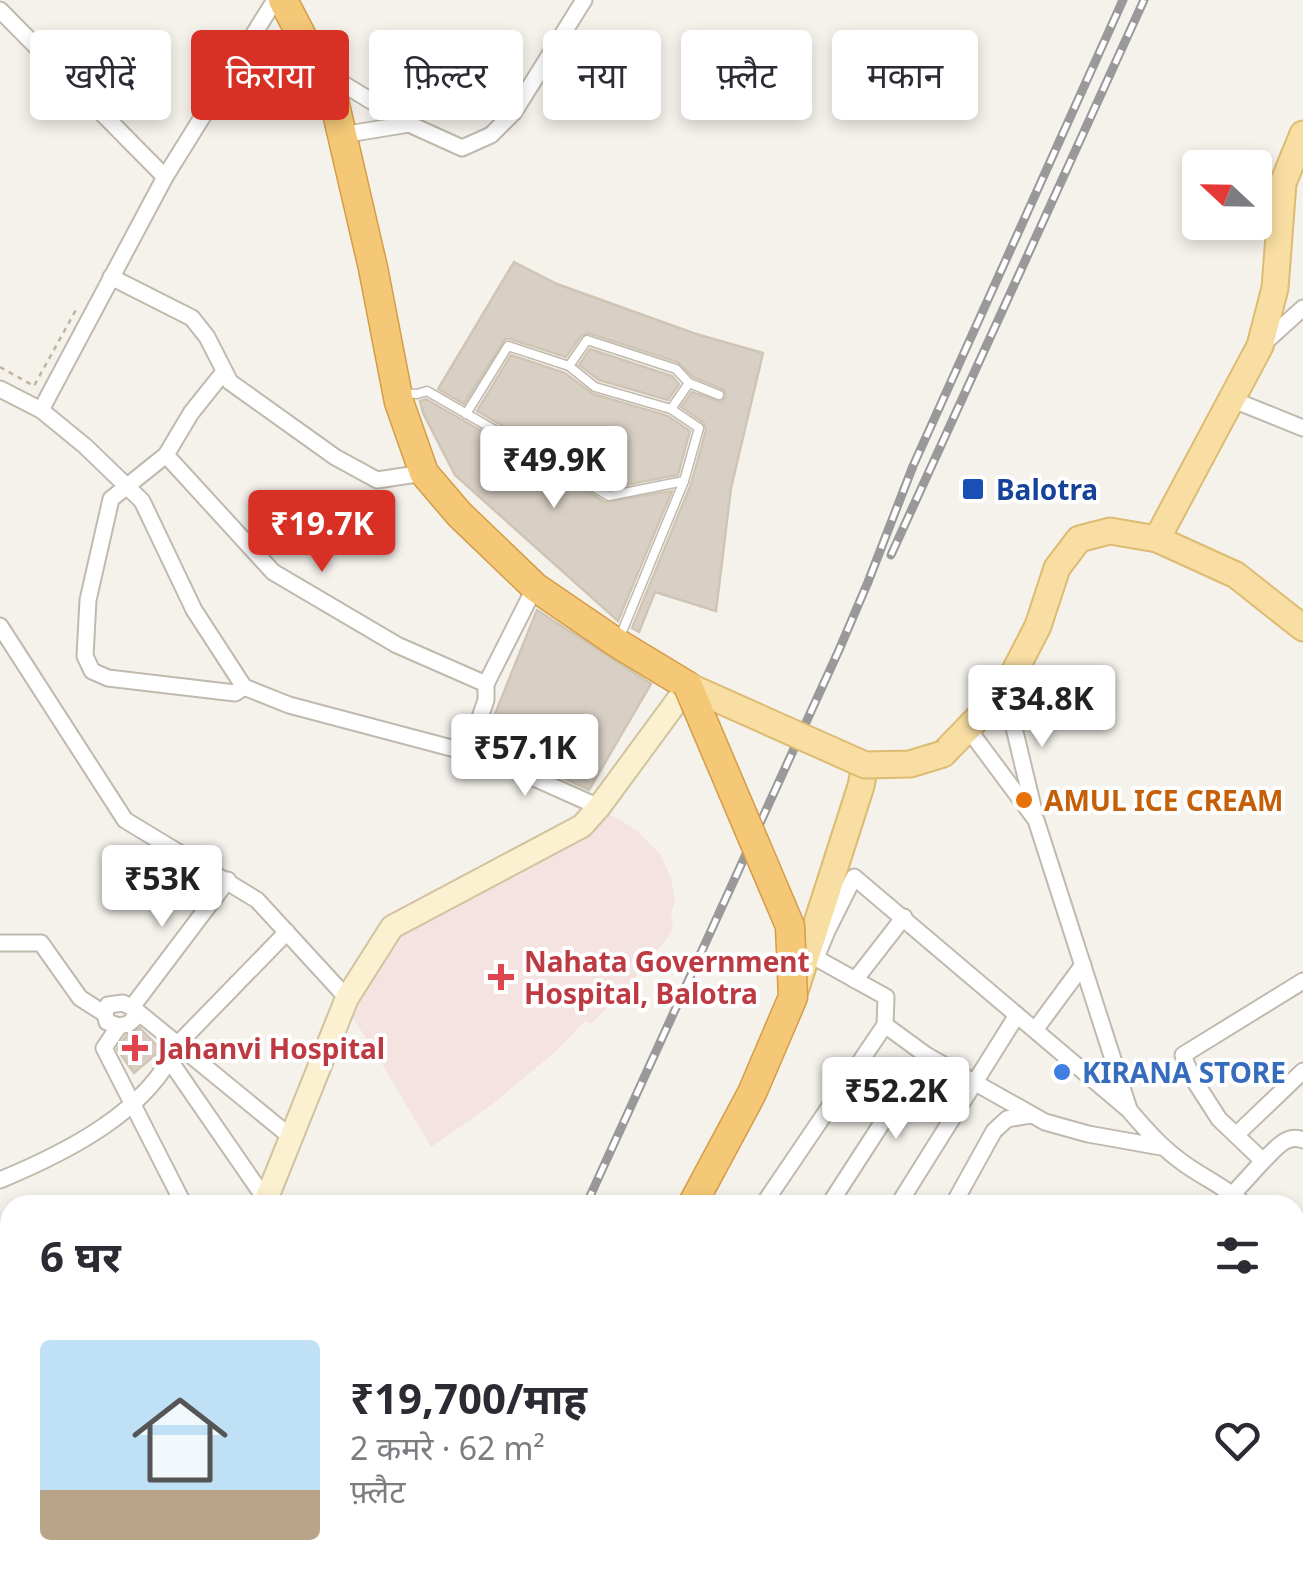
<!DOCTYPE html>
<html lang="hi">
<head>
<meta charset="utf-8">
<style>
  body { margin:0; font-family:"Noto Sans","Noto Sans Devanagari",sans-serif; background:#f2f2f3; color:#2b2b33; height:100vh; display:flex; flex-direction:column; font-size:38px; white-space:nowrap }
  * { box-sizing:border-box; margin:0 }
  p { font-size:32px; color:#7c7c81 }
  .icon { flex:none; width:55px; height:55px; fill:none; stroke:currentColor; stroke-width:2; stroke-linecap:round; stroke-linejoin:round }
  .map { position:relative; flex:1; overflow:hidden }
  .sheet { position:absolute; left:0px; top:1195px; width:1305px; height:392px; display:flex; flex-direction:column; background:#fff; border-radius:30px 30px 0 0; box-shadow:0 5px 15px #0003 }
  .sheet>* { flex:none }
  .guide { position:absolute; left:30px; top:30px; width:1245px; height:90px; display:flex; gap:20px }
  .needle { width:65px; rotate:292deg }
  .buttons { position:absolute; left:1182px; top:150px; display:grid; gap:20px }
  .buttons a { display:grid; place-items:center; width:90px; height:90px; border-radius:10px; background:#fff; box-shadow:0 5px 15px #0003; font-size:50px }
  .price { position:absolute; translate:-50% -85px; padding:0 22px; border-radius:10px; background:#fff; color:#222; font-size:32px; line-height:65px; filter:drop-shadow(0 2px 5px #0008) }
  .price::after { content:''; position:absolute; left:50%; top:60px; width:30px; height:22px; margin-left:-15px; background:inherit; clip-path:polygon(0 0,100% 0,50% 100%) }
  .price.on { background:#d93025; color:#fff }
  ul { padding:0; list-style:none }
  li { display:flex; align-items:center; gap:30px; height:250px; padding:0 40px }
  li+li { border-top:2px solid #e1e1e2 }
  li span { display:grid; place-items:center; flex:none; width:280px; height:200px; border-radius:10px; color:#555 }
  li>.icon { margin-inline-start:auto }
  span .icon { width:120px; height:120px; fill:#fffc; stroke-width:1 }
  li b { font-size:42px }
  h2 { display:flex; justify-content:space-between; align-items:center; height:120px; padding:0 40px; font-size:42px }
  .tag { padding:0 35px; border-radius:10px; background:#fff; box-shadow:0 5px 15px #0003; font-size:35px; line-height:90px }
  .tag.on { background:#d93025; color:#fff }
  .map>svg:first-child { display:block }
  .medical { fill:#f4e3e0 }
  .building { fill:#d9d0c5; stroke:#d0c5b5; stroke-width:2.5 }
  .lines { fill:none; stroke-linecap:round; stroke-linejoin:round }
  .lane-casing { stroke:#c0b9ae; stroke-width:11 }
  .street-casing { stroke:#c0b9ae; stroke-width:19 }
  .secondary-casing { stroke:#d1c39e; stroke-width:26 }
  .primary-casing { stroke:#ddbb72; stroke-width:29 }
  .highway-casing { stroke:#d49d46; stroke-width:31 }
  .path { stroke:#c1b5a1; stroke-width:2.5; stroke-dasharray:5 5; stroke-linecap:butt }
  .lane { stroke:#fff; stroke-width:8 }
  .street { stroke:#fff; stroke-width:15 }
  .secondary { stroke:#fbf0cf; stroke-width:22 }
  .primary { stroke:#f8dea2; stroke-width:25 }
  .highway { stroke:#f4c877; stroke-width:28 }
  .rail-casing { stroke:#999; stroke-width:9 }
  .rail { stroke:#fff; stroke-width:5; stroke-dasharray:15; stroke-linecap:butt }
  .primary-bridge-casing { stroke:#ddbb72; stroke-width:29; stroke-linecap:butt }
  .highway-bridge-casing { stroke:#d49d46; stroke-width:31; stroke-linecap:butt }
  .primary-bridge { stroke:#f8dea2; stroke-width:25 }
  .highway-bridge { stroke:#f4c877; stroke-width:28 }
  .transit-dot { fill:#1a4fb4; stroke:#fff; stroke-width:4 }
  .food-dot { fill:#e8710a; stroke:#fff; stroke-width:4 }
  .health-dot { fill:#e0444e; stroke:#fff; stroke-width:4 }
  .shop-dot { fill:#3f7fe0; stroke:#fff; stroke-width:4 }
  .labels { text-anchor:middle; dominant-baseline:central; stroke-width:8; stroke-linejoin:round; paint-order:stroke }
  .transit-label { font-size:28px; font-weight:bold; fill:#164399; stroke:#fff; text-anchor:start }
  .food-label { font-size:28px; font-weight:bold; fill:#c56008; stroke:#fff; text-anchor:start }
  .health-label { font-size:28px; font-weight:bold; fill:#be3a42; stroke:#fff; text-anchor:start }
  .shop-label { font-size:28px; font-weight:bold; fill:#366cbe; stroke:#fff; text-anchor:start }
</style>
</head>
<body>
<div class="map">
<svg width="1303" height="1586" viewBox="0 0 1303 1586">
  <rect width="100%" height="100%" fill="#f5f2ec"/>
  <path class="medical" d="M599,811L617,818L637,831L660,854L671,878L675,900L671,915L673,927L668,938L615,1001L590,1024L585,1021L556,1051L490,1106L431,1147L381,1062L349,1012L395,929Z"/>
  <g class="building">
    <path d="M514,262L557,284L696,334L763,353L731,488L716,611L655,592L639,632L632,628L691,484L706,430L704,423L681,407L692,392L721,402L726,397L724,390L693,377L678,362L588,333L581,336L566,357L510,339H505L464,404L438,389Z"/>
    <path d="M590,349L672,376L679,384L668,400L599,380L579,365Z"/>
    <path d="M511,355L565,373L593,394L668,416L690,431L678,475L610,488L477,411Z"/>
    <path d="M426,399L605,502L672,491L618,621L455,475L423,413L420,401Z"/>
    <path d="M537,610L651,684L589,790L484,741Z"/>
    <path d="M140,1028L161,1050L134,1073L117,1049L126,1036Z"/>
  </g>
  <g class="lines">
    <defs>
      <g id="lane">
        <path d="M569,366L587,340L676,369L689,383L671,409"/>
        <path d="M689,383L719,395"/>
        <path d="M402,393L417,394L427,391L609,496L684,481L699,428L671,409L595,387L569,366L508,346L466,414"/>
        <path d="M619,639L684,481"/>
      </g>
      <g id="street">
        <path d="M0,10L165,177"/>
        <path d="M327,74L409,124L462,148L491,135L514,112L584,0"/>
        <path d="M342,135L409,124"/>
        <path d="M111,277L192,318L207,337L230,382L335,457L377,480L424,473"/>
        <path d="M1263,344L1303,308"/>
        <path d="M223,373L191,413L166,455L111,499L88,600L85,656L92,671L108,678L235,693L244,687"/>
        <path d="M0,389L41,410L85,446L142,501L194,610L244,687L289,705L455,749H469L599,807"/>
        <path d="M1231,399L1303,428"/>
        <path d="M41,410L165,177L275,0"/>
        <path d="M166,455L273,572L397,645L486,684"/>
        <path d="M0,626L125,820L257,900L347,998"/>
        <path d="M1005,690L1034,811"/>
        <path d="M969,730L1036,820L1129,1109"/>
        <path d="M469,749L486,700V684L535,587"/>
        <path d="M228,880L132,1007L292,1138"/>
        <path d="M0,943H41L80,998L105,1014"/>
        <path d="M855,980L904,917"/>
        <path d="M1303,981L1183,1055L1192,1077L1219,1119L1263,1161C1275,1150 1286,1133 1303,1140"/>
        <path d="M123,1003L133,1008L135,1018L128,1024L119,1026L107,1022L105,1014L108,1005Z"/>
        <path d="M119,1026L104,1048L184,1205"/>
        <path d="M1035,1030L1083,965"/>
        <path d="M170,1061L266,1200"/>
        <path d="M1236,1135L1303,1071"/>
        <path d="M1161,1147L1088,1134L1045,1122L926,1055L885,1025L886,997L816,958L827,931L854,877L1129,1110C1147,1131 1163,1149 1186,1165C1206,1179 1227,1188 1245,1205"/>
        <path d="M0,1180C65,1153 148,1112 177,1045L287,932"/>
        <path d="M1233,1194L1263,1161"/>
        <path d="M763,1205L885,1025"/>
        <path d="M829,1205L926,1055"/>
        <path d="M898,1205L1017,1015"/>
        <path d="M953,1205L994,1131L1007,1119L1031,1115"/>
        <path d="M1295,1261L1303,1273"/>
        <path d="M1295,1360L1303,1364"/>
        <path d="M0,1454L10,1461"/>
        <path d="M0,1518L10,1509"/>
        <path d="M0,1577L12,1586"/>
        <path d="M149,1578L160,1586"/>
        <path d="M589,1578L600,1586"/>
        <path d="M740,1578L755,1586"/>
        <path d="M1241,1578L1245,1586"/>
        <path d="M244,1586L248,1578"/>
        <path d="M350,1586L353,1578"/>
        <path d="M854,1586L860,1578"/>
        <path d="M1143,1586L1144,1578"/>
      </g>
      <g id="secondary">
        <path d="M264,1205L347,998L392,927L582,826L599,807L688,686"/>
        <path d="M0,1332L10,1329"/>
      </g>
      <g id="primary">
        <path d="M1157,539L1260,346L1275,288L1283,183L1303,134"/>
        <path d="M943,754L1005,690L1038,626L1057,568L1079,539L1110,531L1157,539L1236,575L1303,628"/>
        <path d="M796,988L861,786L865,765"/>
      </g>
      <g id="highway">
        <path d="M283,0L333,96L373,268L399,402L424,473L459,514L535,587L617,643L688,686"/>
        <path d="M482,1586L487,1578"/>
      </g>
    </defs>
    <use href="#lane" class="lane-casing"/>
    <use href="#street" class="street-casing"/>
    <use href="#secondary" class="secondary-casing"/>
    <use href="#primary" class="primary-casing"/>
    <use href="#highway" class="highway-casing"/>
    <path class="path" d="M0,367L34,386L77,308"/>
    <use href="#lane" class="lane"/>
    <use href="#street" class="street"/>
    <use href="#secondary" class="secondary"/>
    <use href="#primary" class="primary"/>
    <use href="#highway" class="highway"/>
    <defs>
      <g id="rail">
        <path d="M891,555L1144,0"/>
        <path d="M586,1205L839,650L868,582L913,466L1123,0"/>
        <path d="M414,1586L418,1578"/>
      </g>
    </defs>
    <use href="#rail" class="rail-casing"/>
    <use href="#rail" class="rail"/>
    <defs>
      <path id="primary-bridge" d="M688,686L865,765L910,764L943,754"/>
      <path id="highway-bridge" d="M688,686L790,926L793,997L752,1093L692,1205"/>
    </defs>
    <use href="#primary-bridge" class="primary-bridge-casing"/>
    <use href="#highway-bridge" class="highway-bridge-casing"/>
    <use href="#primary-bridge" class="primary-bridge"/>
    <use href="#highway-bridge" class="highway-bridge"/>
  </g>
  <rect class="transit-dot" x="961" y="477" width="24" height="24" rx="5"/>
  <circle class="food-dot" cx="1024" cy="800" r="10"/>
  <g class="health-dot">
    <path d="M496 962h10v10h10v10h-10v10h-10v-10h-10v-10h10z"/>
    <path d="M130 1033h10v10h10v10h-10v10h-10v-10h-10v-10h10z"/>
  </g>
  <circle class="shop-dot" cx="1062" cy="1072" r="10"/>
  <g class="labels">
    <g class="transit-label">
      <text x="996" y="489">Balotra</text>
    </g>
    <g class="food-label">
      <text x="1044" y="800">AMUL ICE CREAM</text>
    </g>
    <g class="health-label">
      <text x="524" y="961">Nahata Government<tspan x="524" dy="32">Hospital, Balotra</tspan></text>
      <text x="158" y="1048">Jahanvi Hospital</text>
    </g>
    <g class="shop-label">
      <text x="1082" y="1072">KIRANA STORE</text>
    </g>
  </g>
</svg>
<div class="buttons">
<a><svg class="needle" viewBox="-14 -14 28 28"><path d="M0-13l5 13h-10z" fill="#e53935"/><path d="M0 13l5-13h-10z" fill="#7c7c81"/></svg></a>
</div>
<b class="price" style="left:554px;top:511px">₹49.9K</b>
<b class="price on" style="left:322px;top:575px">₹19.7K</b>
<b class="price" style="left:1042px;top:750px">₹34.8K</b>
<b class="price" style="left:525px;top:799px">₹57.1K</b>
<b class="price" style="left:162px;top:930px">₹53K</b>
<b class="price" style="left:896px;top:1142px">₹52.2K</b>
<div class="guide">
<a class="tag">खरीदें</a>
<a class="tag on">किराया</a>
<a class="tag">फ़िल्टर</a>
<a class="tag">नया</a>
<a class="tag">फ़्लैट</a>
<a class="tag">मकान</a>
</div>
<section class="sheet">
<h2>6 घर<svg class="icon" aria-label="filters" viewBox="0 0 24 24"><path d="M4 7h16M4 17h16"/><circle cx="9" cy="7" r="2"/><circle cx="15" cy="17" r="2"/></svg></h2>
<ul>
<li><span style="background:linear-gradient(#bfe0f5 75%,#b9a48a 0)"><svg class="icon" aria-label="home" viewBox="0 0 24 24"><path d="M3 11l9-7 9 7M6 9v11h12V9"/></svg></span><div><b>₹19,700/माह</b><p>2 कमरे · 62 m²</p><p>फ़्लैट</p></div><svg class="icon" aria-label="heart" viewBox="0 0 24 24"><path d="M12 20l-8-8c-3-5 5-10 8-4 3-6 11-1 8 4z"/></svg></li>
</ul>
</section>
</div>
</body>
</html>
